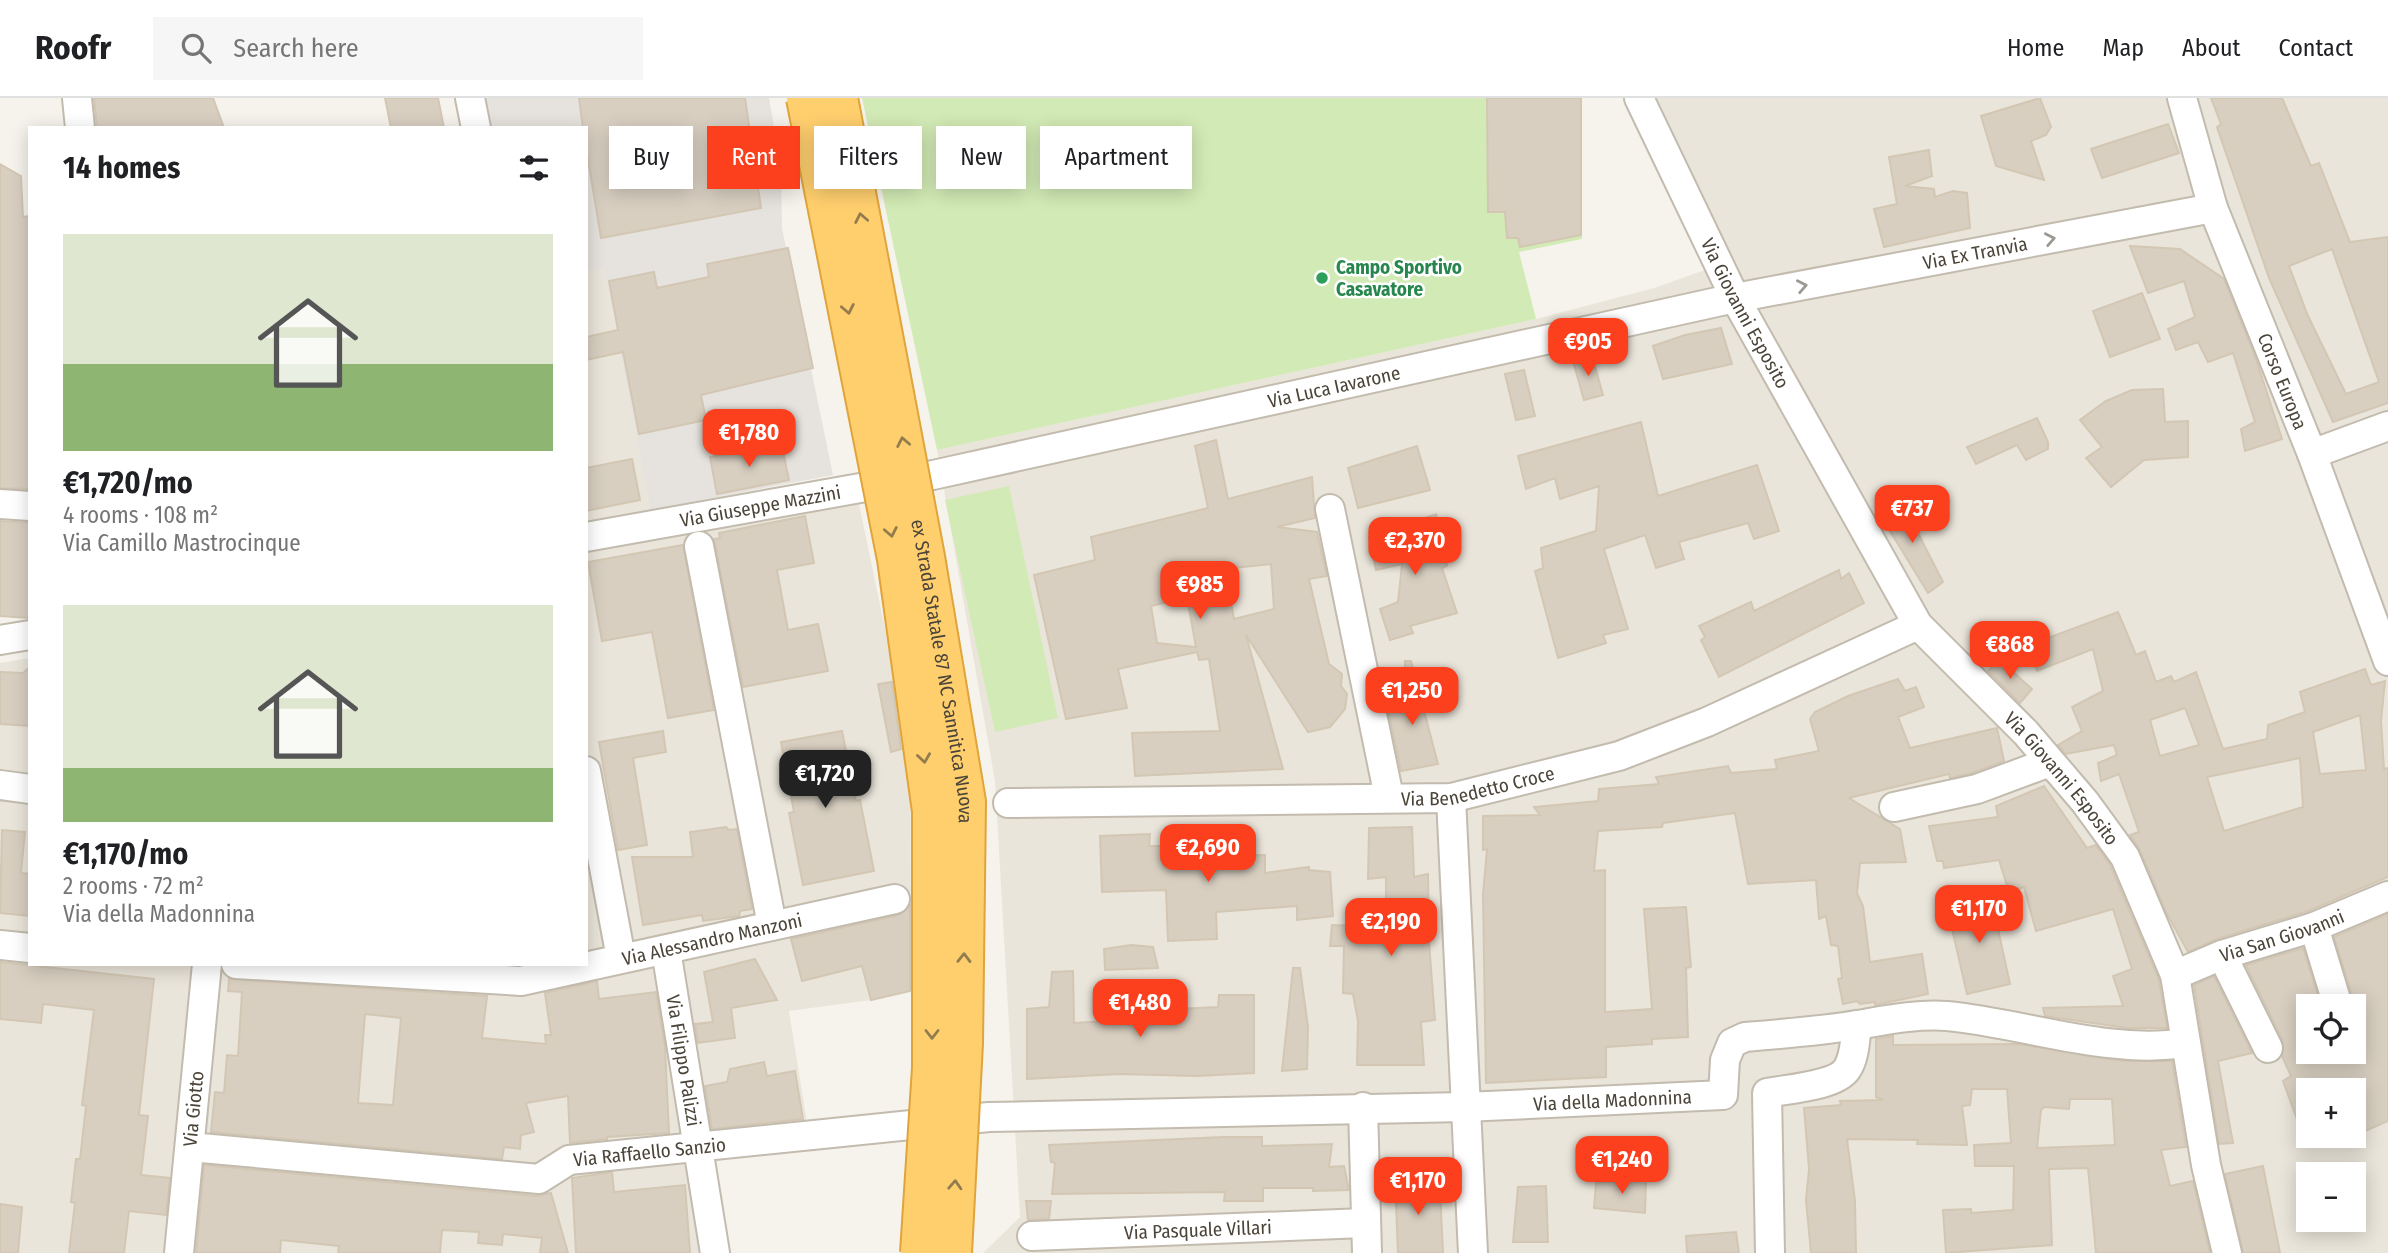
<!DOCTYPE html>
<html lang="en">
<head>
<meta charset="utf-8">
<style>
  body { margin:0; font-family:"Fira Sans Condensed",sans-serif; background:#f6f6f6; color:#202124; height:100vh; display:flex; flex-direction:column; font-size:26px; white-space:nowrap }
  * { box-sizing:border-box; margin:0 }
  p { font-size:23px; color:#757577 }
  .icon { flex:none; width:38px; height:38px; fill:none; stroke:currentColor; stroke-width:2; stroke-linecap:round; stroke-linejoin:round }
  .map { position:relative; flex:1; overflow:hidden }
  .sheet { position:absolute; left:28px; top:28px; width:560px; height:840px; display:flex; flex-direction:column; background:#fff; border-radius:0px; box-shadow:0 4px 18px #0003 }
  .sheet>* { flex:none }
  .guide { position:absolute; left:609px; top:28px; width:665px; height:63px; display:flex; gap:14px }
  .controls { position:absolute; left:2296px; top:896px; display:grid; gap:14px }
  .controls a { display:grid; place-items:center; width:70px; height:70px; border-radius:0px; background:#fff; box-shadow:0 4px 18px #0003; font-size:35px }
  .price { position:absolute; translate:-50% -60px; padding:0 16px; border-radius:14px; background:#fc3f1d; color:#fff; font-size:23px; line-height:46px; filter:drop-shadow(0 2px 4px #0008) }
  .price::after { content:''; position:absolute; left:50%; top:42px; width:21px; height:16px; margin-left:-10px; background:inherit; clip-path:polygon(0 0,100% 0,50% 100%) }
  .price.selected { background:#222; color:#fff }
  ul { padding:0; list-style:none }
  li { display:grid; align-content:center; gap:14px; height:371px; padding:0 35px }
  li span { display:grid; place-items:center; height:217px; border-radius:0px; color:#555 }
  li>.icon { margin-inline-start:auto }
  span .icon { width:126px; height:126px; fill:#fffc; stroke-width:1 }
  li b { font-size:30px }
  h2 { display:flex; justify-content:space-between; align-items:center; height:84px; padding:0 35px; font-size:30px }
  .pill { padding:0 24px; border-radius:0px; background:#fff; box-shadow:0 4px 18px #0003; font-size:24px; line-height:63px }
  .pill.selected { background:#fc3f1d; color:#fff }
  header { display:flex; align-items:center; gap:42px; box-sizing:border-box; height:98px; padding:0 35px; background:#fff; border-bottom:2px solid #e0e0e0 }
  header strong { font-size:33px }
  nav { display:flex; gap:38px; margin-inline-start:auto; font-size:24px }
  .search { width:490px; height:63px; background:#f6f6f6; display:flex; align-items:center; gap:18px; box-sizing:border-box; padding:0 24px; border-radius:0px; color:#757577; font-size:26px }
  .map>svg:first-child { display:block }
  .residential { fill:#eae5da; fill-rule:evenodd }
  .industrial { fill:#e6e2dd }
  .green { fill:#d2eab5 }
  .building { fill:#d8cfc1; stroke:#d3c7b4; stroke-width:2; fill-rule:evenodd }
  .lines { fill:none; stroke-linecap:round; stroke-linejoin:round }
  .minor-casing { stroke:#c2bbae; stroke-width:32 }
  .minor { stroke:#fff; stroke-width:28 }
  .highway-bridge-casing { stroke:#e0a43c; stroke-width:42; stroke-linecap:butt }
  .highway-bridge { stroke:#ffcf6e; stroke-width:38 }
  .oneway { stroke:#937c4e }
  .oneway2 { stroke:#9c9892 }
  .leisure-dot { fill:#2e9e5b; stroke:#fff; stroke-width:2.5 }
  .labels { text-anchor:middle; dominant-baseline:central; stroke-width:5; stroke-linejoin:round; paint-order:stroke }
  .street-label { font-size:19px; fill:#4b4439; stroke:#fff }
  .leisure-label { font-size:19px; font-weight:bold; fill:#27864d; stroke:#fff; text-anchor:start }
</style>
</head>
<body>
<header>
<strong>Roofr</strong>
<div class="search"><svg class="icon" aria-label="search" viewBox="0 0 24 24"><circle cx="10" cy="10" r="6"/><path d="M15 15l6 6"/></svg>Search here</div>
<nav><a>Home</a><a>Map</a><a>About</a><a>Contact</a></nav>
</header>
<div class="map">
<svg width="2388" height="1155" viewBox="0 0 2388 1155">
  <rect width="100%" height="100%" fill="#f6f3ec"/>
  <g class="residential">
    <path d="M1624,0H2388V1155H983L1020,1119L995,683L937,352L1536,221L1654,190L1705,172ZM2308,908H2354V954H2308ZM2308,992H2354V1038H2308ZM2308,1076H2354V1122H2308Z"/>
    <path d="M604,169L650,412L586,425V173Z"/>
    <path d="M859,406L910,650L911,807L915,832L914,892L871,902L789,913L811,1050L712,1061L728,1155H0V565L30,560V866H586V454Z"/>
  </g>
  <path class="industrial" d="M481,0H769L781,70L782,130L833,377L650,412L604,170L586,173V30H487Z"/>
  <g class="green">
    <path d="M862,0H1580L1582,141L1519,154L1536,221L937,352Z"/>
    <path d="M1009,388L1058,620L995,634L945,402Z"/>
  </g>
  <g class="building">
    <path d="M94,0H213L224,30H97Z"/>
    <path d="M385,0H438L444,30H391Z"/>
    <path d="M579,0H745L761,110L601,140L586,49V30H583Z"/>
    <path d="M1487,0H1581V137L1520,149L1518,140H1507L1505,114H1488Z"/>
    <path d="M2040,0L2051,29L2046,37L2031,43L2044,82L1996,68L1981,18Z"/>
    <path d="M2211,0H2282L2311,68L2319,65L2350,144L2388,139V305L2333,324L2269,180L2217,29L2221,26ZM2332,151L2379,284L2346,296L2308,218L2289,168Z"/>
    <path d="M2168,26L2179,55L2102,80L2091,51Z"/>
    <path d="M1929,52L1932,78L1905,88L1934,91L1935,99L1953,93L1967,95L1970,130L1884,149L1874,111L1897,106L1889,59Z"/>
    <path d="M0,66L21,78L23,119L30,118V391L0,390Z"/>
    <path d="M2130,148L2180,151L2224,181L2256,261L2282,341L2245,353L2241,331L2255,324L2233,255L2208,264L2198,244L2176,252L2168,231L2195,219L2184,183L2148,195Z"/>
    <path d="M788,150L813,270L701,297L706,322L639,336L623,254L586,262V239L618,232L609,183L654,174L657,190L709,179L707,166Z"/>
    <path d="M2142,195L2160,241L2110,259L2093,213Z"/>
    <path d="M1721,230L1732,266L1663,281L1653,248L1685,237Z"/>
    <path d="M1592,258L1603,297L1584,302L1573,263Z"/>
    <path d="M1524,272L1535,318L1516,322L1505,276Z"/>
    <path d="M2163,291L2165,324L2188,323V359L2144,362L2111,389L2086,360L2102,349L2080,322L2106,303L2132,292Z"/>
    <path d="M2037,320L2048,344V351L2026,362L2017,347L1976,366L1967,349Z"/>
    <path d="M1641,324L1658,398L1757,367L1779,433L1754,441L1748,425L1679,444L1684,461L1656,470L1645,437L1604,451L1628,531L1603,537L1606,545L1558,560L1535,473L1543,470L1541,450L1596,433L1599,388L1560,401L1555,380L1526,391L1518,358Z"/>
    <path d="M1216,342L1228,401L1312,379L1315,420L1277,429L1317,434L1327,478L1309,481L1329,566L1342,576L1341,588L1347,596L1345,611L1330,629L1308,634L1246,537L1283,671L1135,678L1132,635L1220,633L1209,561L1199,562L1197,554L1118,571L1127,610L1066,621L1034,477L1095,462L1091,439L1208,410L1195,348ZM1271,466L1274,511L1234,521L1225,471ZM1187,499L1196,549L1157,545L1151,508Z"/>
    <path d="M781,345L789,382L717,396L710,359Z"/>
    <path d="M1417,348L1430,392L1358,410L1348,370Z"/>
    <path d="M632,361L640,402L586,413V370Z"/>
    <path d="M1902,404L1943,484L1928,495L1879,415Z"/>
    <path d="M1436,416L1447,468L1442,470L1457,515L1410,528L1413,535L1390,542L1380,511L1398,504L1402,466L1376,472L1369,439L1408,443L1406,427Z"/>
    <path d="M805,418L814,465L777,472L788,532L818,526L828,573L743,589L714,441L720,440L719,435Z"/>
    <path d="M0,423L30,425L29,520L0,518Z"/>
    <path d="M683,447L714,612L668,620L652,534L602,543L588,464Z"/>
    <path d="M1839,472L1841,481L1849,475L1864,505L1719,579L1701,542L1705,539L1699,528L1751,504L1754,513Z"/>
    <path d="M2118,514L2136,557L2145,553L2156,584L2171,578L2174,584L2196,574L2223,651L2267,641L2268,627L2305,614L2300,594L2365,571L2371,587L2385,583L2381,623L2384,671L2388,670V779L2308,813L2217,841L2188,854L2166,814L2140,752L2130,737L2139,734L2119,676L2101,683L2098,665L2117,657L2114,647L2066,656L2058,647L2082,633L2072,609L2103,593L2093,551L2037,573L2029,547ZM2185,610L2199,647L2160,658L2150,622ZM2360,617L2366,672L2320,676L2313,634ZM2300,660L2303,709L2224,733L2207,679Z"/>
    <path d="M2000,562L2032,591L2020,605L1988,573Z"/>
    <path d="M1405,563H1411L1438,666L1401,673L1387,607L1405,605Z"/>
    <path d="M30,569V628L0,626V574L23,575Z"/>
    <path d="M1898,581L1905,593L1916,589L1924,609L1898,619L1910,650L1997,630L2004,663L1972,675L1950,680L1949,676L1849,700L1900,731L1906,764L1860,765L1857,795L1863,808L1870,864L1922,856L1928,896L1875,907V904L1860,906L1857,903L1843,906L1838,881L1842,880L1838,848L1831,847L1826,818L1819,821L1816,782L1748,786L1735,715L1663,725L1662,729L1598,733L1594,773L1605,772V914L1652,911L1644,811L1686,809L1691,869L1686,870L1688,939L1652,941V946L1606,949V979L1486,985L1483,796L1487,751L1483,752V718L1540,717L1534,709L1598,703L1599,691L1659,686L1656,679L1728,668L1731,675L1777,671L1775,662L1819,653L1810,621L1815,614L1848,598Z"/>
    <path d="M892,584L901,651L891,654L878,586Z"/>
    <path d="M663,633L666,654L633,660L647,747L618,752L599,644Z"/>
    <path d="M842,633L856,703L860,702L874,773L803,787L789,715L794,714L781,644Z"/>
    <path d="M2044,688L2087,750L2096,747L2110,767L2159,882L2167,930H2127L2045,918L2043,910L2123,908L2113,878L2132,871L2113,811L2036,833L2024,789L2009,794L1999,762L1944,770L1943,763H1937L1929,728L1998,719L1996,708Z"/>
    <path d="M726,729L729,732L737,731L752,811L740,813L739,818L703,823L702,817L643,827L632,759H693L690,734Z"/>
    <path d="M1412,729L1414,779L1428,776L1429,844L1435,922L1421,924L1424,967H1357L1358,923L1353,896L1343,895L1344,848H1330L1332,827L1386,829V779L1368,781L1369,730Z"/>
    <path d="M2,732L25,734L21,775L30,776V818L0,815Z"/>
    <path d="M1150,736L1149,748H1205L1216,758L1265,757V775L1309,769V772L1330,774L1333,818L1297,822V808L1216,814L1217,841L1168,843L1166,792L1102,794L1100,738Z"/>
    <path d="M1991,799L2010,886L1967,896L1947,809Z"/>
    <path d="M910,807V893L871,902L862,868L802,883L791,841L899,817Z"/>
    <path d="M2388,816V1023L2354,1038V992H2308L2306,1046L2283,983L2291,978L2282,958L2283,943L2246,867L2303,850L2321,908H2308V961L2354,954V903L2334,839Z"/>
    <path d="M1131,847L1153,849L1158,870L1105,872L1104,851Z"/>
    <path d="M755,861L777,902L731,910L735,940L698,945L695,926L713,924L704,874Z"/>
    <path d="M0,864L154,881L139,1017L148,1018L141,1077L170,1080L166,1117L129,1113L124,1155H69L75,1105L71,1104L76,1061H80L86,1008L82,1007L94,912L43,906L41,925L0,921Z"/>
    <path d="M1293,870H1300L1308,929L1307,971L1282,973Z"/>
    <path d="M1073,873L1074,925L1139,921L1141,907L1177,911L1218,909L1219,897H1254V975L1197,978L1120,976L1027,981V911L1049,909L1052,874Z"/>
    <path d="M2214,878L2252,955L2218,963L2233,1045L2219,1046L2194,887Z"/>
    <path d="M229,881L487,898L482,940L546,946L545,937H551L545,895L597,883L599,901L656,894L665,949L669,1035L607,1039V1041L570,1045L568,998L526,1005L534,1034L521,1037L520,1051L504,1049L502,1061L211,1034L215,994L224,995L227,957L238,958L242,894L228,893ZM365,916L401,920L393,1007L358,1005Z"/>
    <path d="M1893,938V947L2018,946L2124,963H2172L2186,1049L2161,1052L2170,1088L2193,1083L2210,1155H2096L2088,1070L2049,1071L2052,1147L1946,1155L1943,1112L1971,1111V1115L2013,1112L2014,1068H1975L1974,1047L2011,1045L2007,991H1972L1970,1007L1962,1008L1967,1047L1917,1046L1918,1042L1847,1041L1855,1103L1856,1155H1811L1806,1102L1809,1071L1804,1010L1841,1007L1840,1003L1883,1002L1876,999V941ZM2070,1001H2112L2115,1047L2037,1050L2041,1012L2044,1009L2069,1011Z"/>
    <path d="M764,964L767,978L795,973L803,1021L712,1031L705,988L727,984L730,971Z"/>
    <path d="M1223,1039H1262V1048L1332,1046L1329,1069L1344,1068L1349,1092L1313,1093V1090H1263V1103H1224L1225,1094L1052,1096L1055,1065L1051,1064L1049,1047Z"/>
    <path d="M204,1067L537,1098L551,1095L568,1155H540L542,1140L503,1136L502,1147L478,1145L479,1134L442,1132L440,1155H338L339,1148L281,1142L280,1155H196Z"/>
    <path d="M2263,1068L2280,1155H2243L2225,1076Z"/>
    <path d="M612,1074L614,1094L685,1087L690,1155H576L572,1080Z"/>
    <path d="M1420,1081L1427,1083L1433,1093L1440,1092L1443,1155H1398L1395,1082Z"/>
    <path d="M1646,1081L1645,1115L1594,1110L1596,1085Z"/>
    <path d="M1546,1088L1548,1144H1513L1518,1089Z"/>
    <path d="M1026,1103H1051L1049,1121L1028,1122Z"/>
    <path d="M0,1106L22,1109L18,1155H0Z"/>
    <path d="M1736,1134L1739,1155H1687L1686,1138Z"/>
  </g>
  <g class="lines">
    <defs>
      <g id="minor">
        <path d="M77,0L80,30"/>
        <path d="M470,0L476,30"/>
        <path id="s1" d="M1639,0L1735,200L1918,527L2026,635L2085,704L2125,759L2175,877L2206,1067L2227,1155"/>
        <path id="s2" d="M2182,0L2213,110L2312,356L2388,563"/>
        <path d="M2312,356L2388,328"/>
        <path d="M0,406L30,408"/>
        <path d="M1330,411L1389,699"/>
        <path id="s3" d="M586,439L933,377L1735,200L2213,110"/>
        <path d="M699,448L772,827"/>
        <path d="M0,542L30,537"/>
        <path d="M586,673L621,860"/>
        <path d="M0,687L30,691"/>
        <path d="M1451,700L1473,1155"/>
        <path id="s4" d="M1008,705L1451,700L1619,658L1707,624L1918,527"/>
        <path d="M1894,709L1977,691L2050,664"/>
        <path d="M2314,829L2338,908"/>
        <path d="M0,847L30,850"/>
        <path id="s5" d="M666,852L715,1155"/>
        <path d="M2222,857L2268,950"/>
        <path id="s6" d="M236,866L521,883L895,801"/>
        <path id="s7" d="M2175,877L2222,857L2314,829L2388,798"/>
        <path d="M1363,1009L1367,1155"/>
        <path id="s8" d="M190,1049L539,1081L569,1062L989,1019L1465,1009L1723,997L1725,962L1732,945L1745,939C1782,936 1820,933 1857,927C1887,922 1915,916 1947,918C2023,925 2108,957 2185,945"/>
        <path id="s9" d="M1032,1138L1365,1125"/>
        <path id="s10" d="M179,1155L207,866"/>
        <path d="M1770,1155L1767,995C1787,991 1836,988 1847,971C1855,959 1855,941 1857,927"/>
      </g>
    </defs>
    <use href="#minor" class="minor-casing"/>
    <use href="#minor" class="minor"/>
    <defs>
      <g id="highway-bridge">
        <path d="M806,0L897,461L932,713V970L920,1155"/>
        <path id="s11" d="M838,0L925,459L966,704L963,945L952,1155"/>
      </g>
    </defs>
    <use href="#highway-bridge" class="highway-bridge-casing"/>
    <use href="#highway-bridge" class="highway-bridge"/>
  </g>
  <defs><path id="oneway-chevron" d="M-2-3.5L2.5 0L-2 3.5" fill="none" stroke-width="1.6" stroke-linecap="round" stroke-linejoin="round" transform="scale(1.75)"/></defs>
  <g class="oneway">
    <use href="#oneway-chevron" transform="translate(861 120) rotate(-101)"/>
    <use href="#oneway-chevron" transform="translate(848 211) rotate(79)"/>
    <use href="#oneway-chevron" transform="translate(903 344) rotate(-101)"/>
    <use href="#oneway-chevron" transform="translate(891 434) rotate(79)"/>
    <use href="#oneway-chevron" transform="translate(924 660) rotate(82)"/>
    <use href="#oneway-chevron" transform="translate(964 860) rotate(-89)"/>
    <use href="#oneway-chevron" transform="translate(932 936) rotate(90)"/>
    <use href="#oneway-chevron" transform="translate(955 1087) rotate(-87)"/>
  </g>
  <g class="oneway2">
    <use href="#oneway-chevron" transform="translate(2050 141) rotate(-11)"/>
    <use href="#oneway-chevron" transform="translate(1802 188) rotate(-11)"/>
  </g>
  <circle class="leisure-dot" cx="1322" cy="180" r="7"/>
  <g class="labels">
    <g class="street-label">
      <text stroke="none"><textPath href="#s3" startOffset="1418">Via Ex Tranvia</textPath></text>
      <text stroke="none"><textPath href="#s1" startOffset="240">Via Giovanni Esposito</textPath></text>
      <text stroke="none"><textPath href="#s2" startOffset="301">Corso Europa</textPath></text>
      <text stroke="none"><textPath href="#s3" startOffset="763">Via Luca Iavarone</textPath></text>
      <text stroke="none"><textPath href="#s3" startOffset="177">Via Giuseppe Mazzini</textPath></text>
      <text stroke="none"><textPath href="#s11" startOffset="583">ex Strada Statale 87 NC Sannitica Nuova</textPath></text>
      <text stroke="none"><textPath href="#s1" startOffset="807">Via Giovanni Esposito</textPath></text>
      <text stroke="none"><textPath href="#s4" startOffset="471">Via Benedetto Croce</textPath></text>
      <text stroke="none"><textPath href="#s7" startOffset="114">Via San Giovanni</textPath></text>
      <text stroke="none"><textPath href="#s6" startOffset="481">Via Alessandro Manzoni</textPath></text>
      <text stroke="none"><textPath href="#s5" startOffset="112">Via Filippo Palizzi</textPath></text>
      <text stroke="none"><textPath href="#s8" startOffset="1432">Via della Madonnina</textPath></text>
      <text stroke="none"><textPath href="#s10" startOffset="145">Via Giotto</textPath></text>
      <text stroke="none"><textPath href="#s8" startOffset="467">Via Raffaello Sanzio</textPath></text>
      <text stroke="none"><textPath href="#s9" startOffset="166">Via Pasquale Villari</textPath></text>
    </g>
    <g class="leisure-label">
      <text x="1336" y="169">Campo Sportivo<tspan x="1336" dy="22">Casavatore</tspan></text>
    </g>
  </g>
</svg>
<div class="controls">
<a><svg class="icon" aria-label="locate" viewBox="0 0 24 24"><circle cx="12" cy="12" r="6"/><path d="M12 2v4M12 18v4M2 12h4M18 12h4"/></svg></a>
<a>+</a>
<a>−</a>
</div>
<b class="price" style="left:1588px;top:280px">€905</b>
<b class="price" style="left:749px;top:371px">€1,780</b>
<b class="price" style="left:1912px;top:447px">€737</b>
<b class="price" style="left:1415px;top:479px">€2,370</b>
<b class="price" style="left:1200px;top:523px">€985</b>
<b class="price" style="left:2010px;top:583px">€868</b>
<b class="price" style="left:1412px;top:629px">€1,250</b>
<b class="price selected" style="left:825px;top:712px">€1,720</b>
<b class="price" style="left:1208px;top:786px">€2,690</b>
<b class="price" style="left:1979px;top:847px">€1,170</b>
<b class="price" style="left:1391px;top:860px">€2,190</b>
<b class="price" style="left:1140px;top:941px">€1,480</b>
<b class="price" style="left:1622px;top:1098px">€1,240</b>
<b class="price" style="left:1418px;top:1119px">€1,170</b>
<div class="guide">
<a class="pill">Buy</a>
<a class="pill selected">Rent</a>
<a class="pill">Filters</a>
<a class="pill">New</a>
<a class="pill">Apartment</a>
</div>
<section class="sheet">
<h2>14 homes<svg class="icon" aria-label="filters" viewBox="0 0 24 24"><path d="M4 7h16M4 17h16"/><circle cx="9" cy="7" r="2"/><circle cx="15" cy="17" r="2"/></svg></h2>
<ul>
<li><span style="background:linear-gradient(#dfe7d0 60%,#8fb573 0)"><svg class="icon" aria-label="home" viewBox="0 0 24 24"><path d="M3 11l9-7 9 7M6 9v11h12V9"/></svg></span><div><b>€1,720/mo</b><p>4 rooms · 108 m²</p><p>Via Camillo Mastrocinque</p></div></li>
<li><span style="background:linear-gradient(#dfe7d0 75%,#8fb573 0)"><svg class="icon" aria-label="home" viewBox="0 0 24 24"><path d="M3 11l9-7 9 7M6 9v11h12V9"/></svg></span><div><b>€1,170/mo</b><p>2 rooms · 72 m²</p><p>Via della Madonnina</p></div></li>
</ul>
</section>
</div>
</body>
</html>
